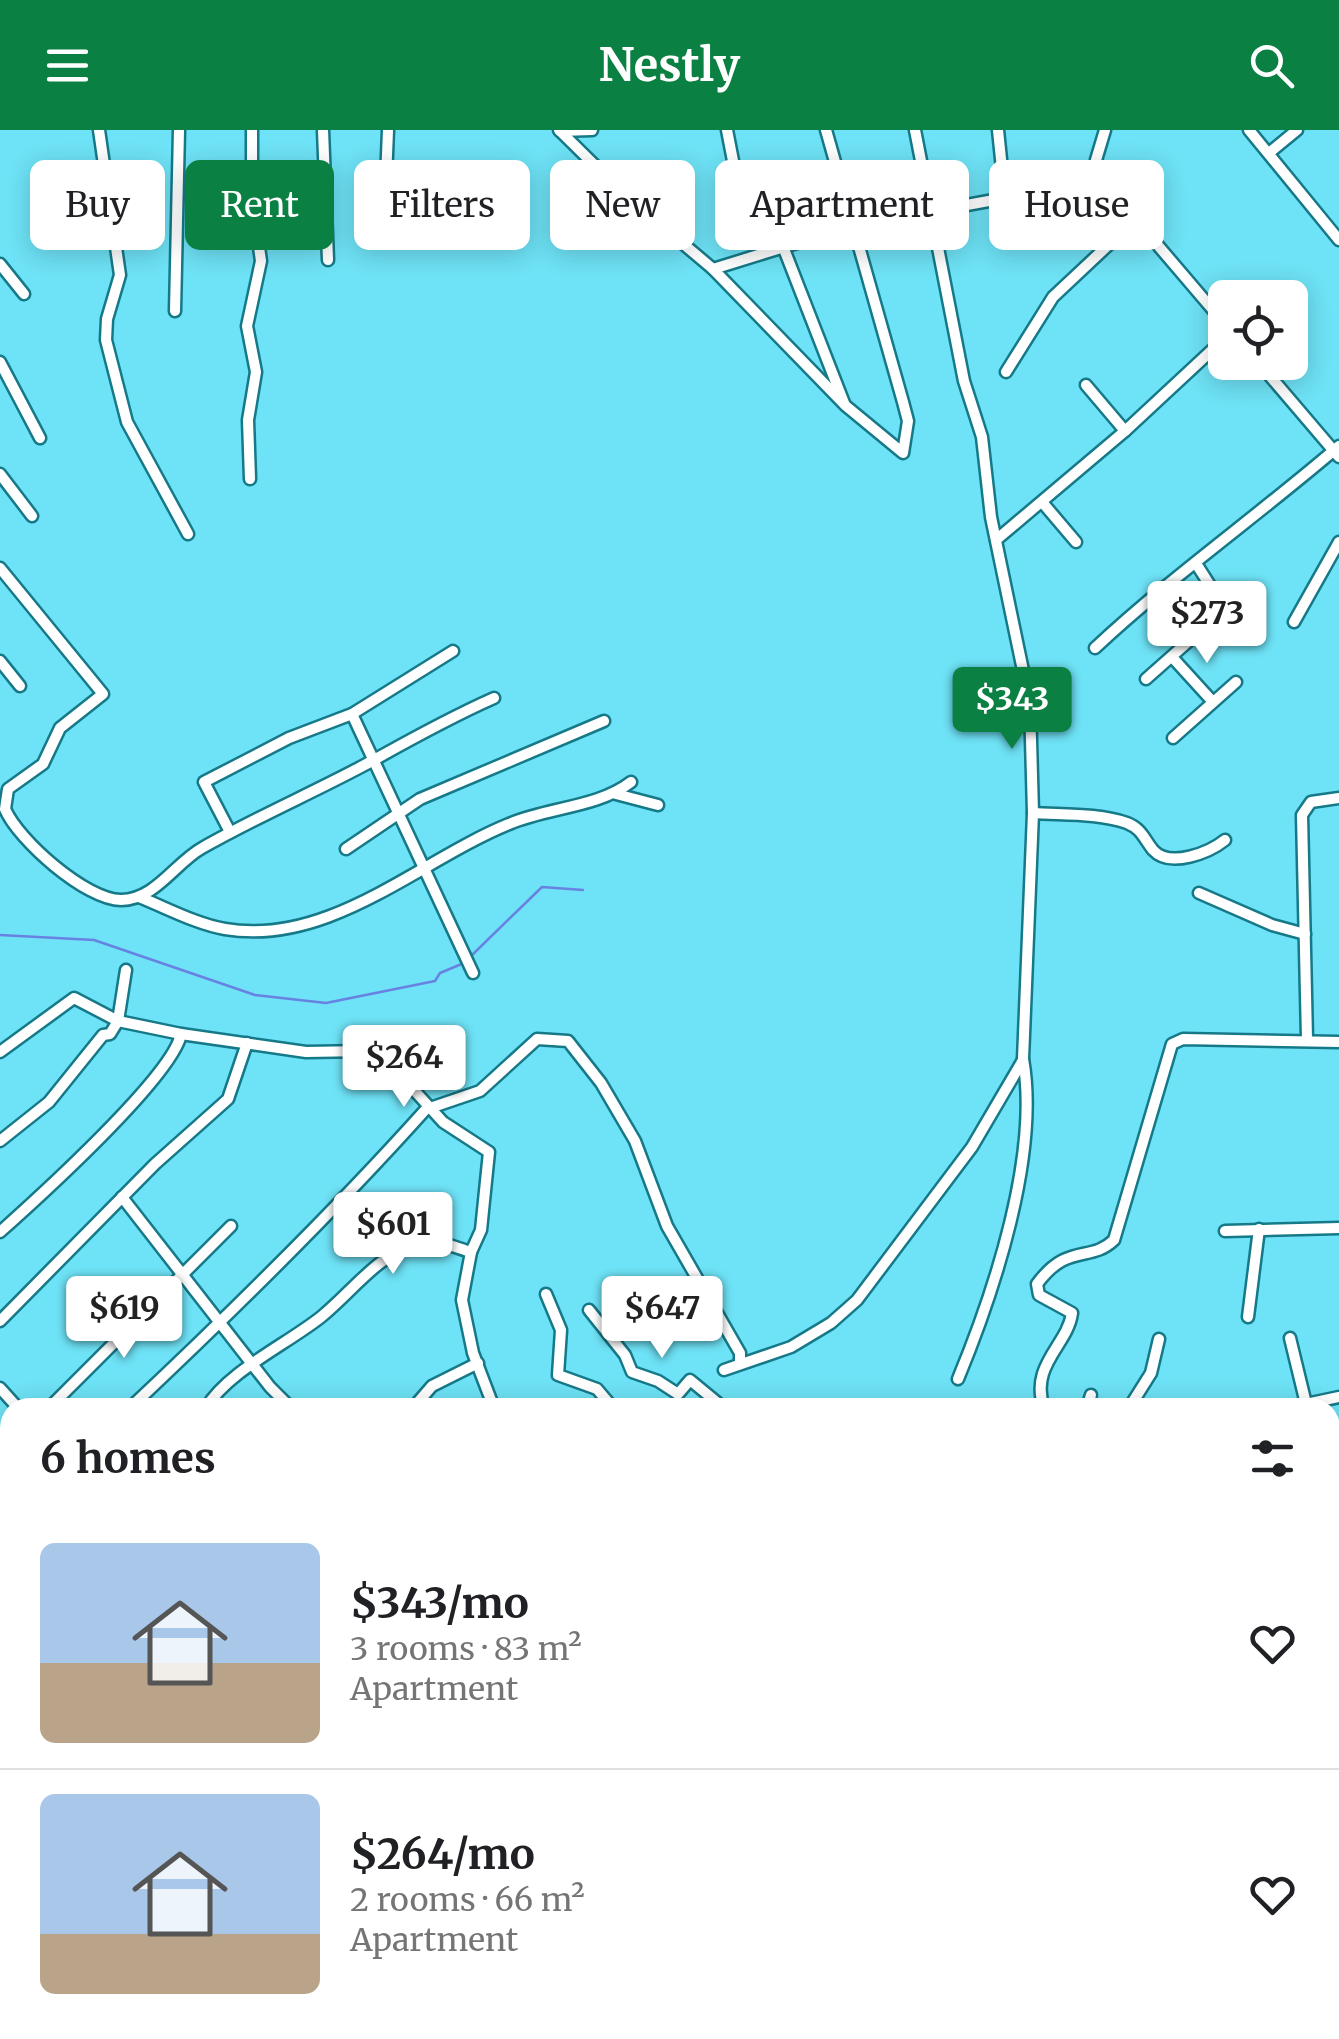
<!DOCTYPE html>
<html lang="en">
<head>
<meta charset="utf-8">
<style>
  body { margin:0; font-family:Merriweather,serif; background:#f2f2f2; color:#202124; height:100vh; display:flex; flex-direction:column; font-size:38px; white-space:nowrap }
  * { box-sizing:border-box; margin:0 }
  p { font-size:32px; color:#757577 }
  .icon { flex:none; width:55px; height:55px; fill:none; stroke:currentColor; stroke-width:2; stroke-linecap:round; stroke-linejoin:round }
  .map { position:relative; flex:1; overflow:hidden }
  .details { position:absolute; left:0px; top:1268px; width:1340px; height:642px; display:flex; flex-direction:column; background:#fff; border-radius:30px 30px 0 0; box-shadow:0 5px 25px #0003 }
  .details>* { flex:none }
  .hud { position:absolute; left:30px; top:30px; width:1280px; height:90px; display:flex; gap:20px }
  .tools { position:absolute; left:1208px; top:150px; display:grid; gap:20px }
  .tools a { display:grid; place-items:center; width:100px; height:100px; border-radius:15px; background:#fff; box-shadow:0 5px 25px #0003; font-size:50px }
  .price { position:absolute; translate:-50% -85px; padding:0 22px; border-radius:10px; background:#fff; color:#222; font-size:32px; line-height:65px; filter:drop-shadow(0 2px 5px #0008) }
  .price::after { content:''; position:absolute; left:50%; top:60px; width:30px; height:22px; margin-left:-15px; background:inherit; clip-path:polygon(0 0,100% 0,50% 100%) }
  .price.on { background:#0b8043; color:#fff }
  ul { padding:0; list-style:none }
  li { display:flex; align-items:center; gap:30px; height:250px; padding:0 40px }
  li+li { border-top:2px solid #e0e0e0 }
  li span { display:grid; place-items:center; flex:none; width:280px; height:200px; border-radius:15px; color:#555 }
  li>.icon { margin-inline-start:auto }
  span .icon { width:120px; height:120px; fill:#fffc; stroke-width:1 }
  li b { font-size:42px }
  h2 { display:flex; justify-content:space-between; align-items:center; height:120px; padding:0 40px; font-size:42px }
  .chip { padding:0 35px; border-radius:15px; background:#fff; box-shadow:0 5px 25px #0003; font-size:35px; line-height:90px }
  .chip.on { background:#0b8043; color:#fff }
  header { display:flex; justify-content:space-between; align-items:center; height:130px; padding:0 40px; background:#0b8043; color:#fff; font-size:45px; font-weight:700 }
  .map>svg:first-child { display:block }
  .lines { fill:none; stroke-linecap:round; stroke-linejoin:round }
  .stream { stroke:#6882e1; stroke-width:2.5 }
  .minor-casing { stroke:#167988; stroke-width:15 }
  .minor { stroke:#fff; stroke-width:10 }
</style>
</head>
<body>
<header><svg class="icon" aria-label="menu" viewBox="0 0 24 24"><path d="M4 6h16M4 12h16M4 18h16"/></svg>Nestly<svg class="icon" aria-label="search" viewBox="0 0 24 24"><circle cx="10" cy="10" r="6"/><path d="M15 15l6 6"/></svg></header>
<div class="map">
<svg width="1339" height="1909" viewBox="0 0 1339 1909">
  <rect width="100%" height="100%" fill="#6ee2f6"/>
  <g class="lines">
    <g class="stream">
      <path d="M0,805L94,810L255,865L326,873L435,851L440,843L464,833"/>
      <path d="M470,827L542,757L583,760"/>
    </g>
    <defs>
      <g id="minor">
        <path d="M99,0L120,145L107,189L106,210L127,292L188,404"/>
        <path d="M323,0L328,130"/>
        <path d="M559,0L623,63L713,139L846,276L903,323L908,291L903,272L826,0"/>
        <path d="M727,0L734,36L784,119L844,273"/>
        <path d="M915,0L964,251L982,307L991,387L1030,574L1033,683L1023,929C1040,1024 994,1162 958,1249"/>
        <path d="M1105,0L1096,30L1109,58L1225,194"/>
        <path d="M1249,0L1339,110"/>
        <path d="M560,1L592,0"/>
        <path d="M1269,23L1297,0"/>
        <path d="M384,99L388,0"/>
        <path d="M0,134L24,164"/>
        <path d="M713,139L852,96L1005,68L998,0"/>
        <path d="M175,181L179,0"/>
        <path d="M0,232L40,308"/>
        <path d="M1258,232L1339,327"/>
        <path d="M1006,242L1053,167L1135,90"/>
        <path d="M1086,255L1125,301"/>
        <path d="M0,344L32,386"/>
        <path d="M250,349L248,290L256,242L247,196L261,131L252,68V0"/>
        <path d="M1042,372L1076,412"/>
        <path d="M996,410L1125,301L1225,208"/>
        <path d="M0,438L103,564L60,598L43,634L8,659L5,679C18,710 86,770 121,770C155,770 175,733 202,718C258,686 317,661 372,631C413,608 451,587 494,568"/>
        <path d="M1294,492L1339,412"/>
        <path d="M1095,518C1172,446 1259,385 1339,316"/>
        <path d="M1172,527L1213,572"/>
        <path d="M0,531L20,556"/>
        <path d="M1146,549L1225,479L1197,435"/>
        <path d="M352,584L473,843"/>
        <path d="M1173,608L1236,552"/>
        <path d="M616,664L658,675"/>
        <path d="M1033,683C1062,685 1099,683 1127,693C1142,699 1144,709 1153,720C1170,739 1210,722 1225,710"/>
        <path d="M230,702L204,652L289,608L352,584L453,521"/>
        <path d="M346,719L420,669L604,591"/>
        <path d="M1199,763L1272,795L1305,804"/>
        <path d="M139,767C167,778 196,794 225,799C329,817 420,730 509,694C548,677 597,678 631,652"/>
        <path d="M1307,909L1302,685L1311,672L1339,668"/>
        <path d="M0,922L74,868L118,891L181,904L306,922L365,921L413,959L443,992L489,1022L481,1100L471,1122L462,1170L473,1223L494,1278"/>
        <path d="M430,978L480,961L537,909L568,911L601,953L635,1011L667,1096L740,1223V1232"/>
        <path d="M0,1011L49,972L103,905L110,904L118,891L126,840"/>
        <path d="M122,1067L270,1257L291,1278"/>
        <path d="M1225,1101L1339,1098"/>
        <path d="M0,1102C37,1069 173,946 181,904"/>
        <path d="M546,1164L561,1200L558,1245L597,1259L613,1278"/>
        <path d="M589,1180L625,1225L632,1242L658,1251L678,1264L690,1250L724,1278"/>
        <path d="M1248,1187L1259,1099"/>
        <path d="M0,1191L155,1034L228,969L247,913"/>
        <path d="M1290,1208L1307,1278"/>
        <path d="M724,1240L791,1217L831,1193L857,1170L972,1017L1023,930"/>
        <path d="M0,1258L18,1278"/>
        <path d="M1306,1274L1339,1267"/>
        <path d="M49,1278L231,1096"/>
        <path d="M130,1278C233,1181 333,1083 427,978"/>
        <path d="M206,1278C227,1242 287,1214 321,1187C354,1160 376,1126 419,1112C433,1107 456,1118 471,1122"/>
        <path d="M413,1278L432,1256L478,1233"/>
        <path d="M1044,1278C1029,1235 1068,1215 1072,1183L1039,1165L1037,1154C1068,1112 1090,1133 1114,1110L1172,914L1183,909L1339,912"/>
        <path d="M1087,1278L1091,1265"/>
        <path d="M1129,1278L1151,1243L1159,1209"/>
        <path d="M1330,1413L1339,1473"/>
        <path d="M0,1425L10,1417"/>
        <path d="M0,1436L10,1448"/>
        <path d="M1330,1486L1339,1484"/>
        <path d="M0,1519L10,1531"/>
        <path d="M1330,1564L1339,1562"/>
        <path d="M0,1628L10,1637"/>
        <path d="M1330,1664L1339,1662"/>
        <path d="M0,1682L10,1667"/>
        <path d="M0,1710L10,1718"/>
        <path d="M1330,1755L1339,1753"/>
        <path d="M0,1793L10,1802"/>
        <path d="M0,1875L10,1882"/>
        <path d="M34,1900L46,1909"/>
        <path d="M127,1900L137,1909"/>
        <path d="M226,1900L237,1909"/>
        <path d="M962,1900L963,1909"/>
        <path d="M1209,1900L1224,1909"/>
        <path d="M0,1908L10,1897"/>
        <path d="M1118,1909L1121,1900"/>
      </g>
    </defs>
    <use href="#minor" class="minor-casing"/>
    <use href="#minor" class="minor"/>
  </g>
</svg>
<div class="tools">
<a><svg class="icon" aria-label="locate" viewBox="0 0 24 24"><circle cx="12" cy="12" r="6"/><path d="M12 2v4M12 18v4M2 12h4M18 12h4"/></svg></a>
</div>
<b class="price" style="left:1207px;top:536px">$273</b>
<b class="price on" style="left:1012px;top:622px">$343</b>
<b class="price" style="left:404px;top:980px">$264</b>
<b class="price" style="left:393px;top:1147px">$601</b>
<b class="price" style="left:124px;top:1231px">$619</b>
<b class="price" style="left:662px;top:1231px">$647</b>
<div class="hud">
<a class="chip">Buy</a>
<a class="chip on">Rent</a>
<a class="chip">Filters</a>
<a class="chip">New</a>
<a class="chip">Apartment</a>
<a class="chip">House</a>
</div>
<section class="details">
<h2>6 homes<svg class="icon" aria-label="filters" viewBox="0 0 24 24"><path d="M4 7h16M4 17h16"/><circle cx="9" cy="7" r="2"/><circle cx="15" cy="17" r="2"/></svg></h2>
<ul>
<li><span style="background:linear-gradient(#a9c7e8 60%,#b9a48a 0)"><svg class="icon" aria-label="home" viewBox="0 0 24 24"><path d="M3 11l9-7 9 7M6 9v11h12V9"/></svg></span><div><b>$343/mo</b><p>3 rooms · 83 m²</p><p>Apartment</p></div><svg class="icon" aria-label="heart" viewBox="0 0 24 24"><path d="M12 20l-8-8c-3-5 5-10 8-4 3-6 11-1 8 4z"/></svg></li>
<li><span style="background:linear-gradient(#a9c7e8 70%,#b9a48a 0)"><svg class="icon" aria-label="home" viewBox="0 0 24 24"><path d="M3 11l9-7 9 7M6 9v11h12V9"/></svg></span><div><b>$264/mo</b><p>2 rooms · 66 m²</p><p>Apartment</p></div><svg class="icon" aria-label="heart" viewBox="0 0 24 24"><path d="M12 20l-8-8c-3-5 5-10 8-4 3-6 11-1 8 4z"/></svg></li>
</ul>
</section>
</div>
</body>
</html>
